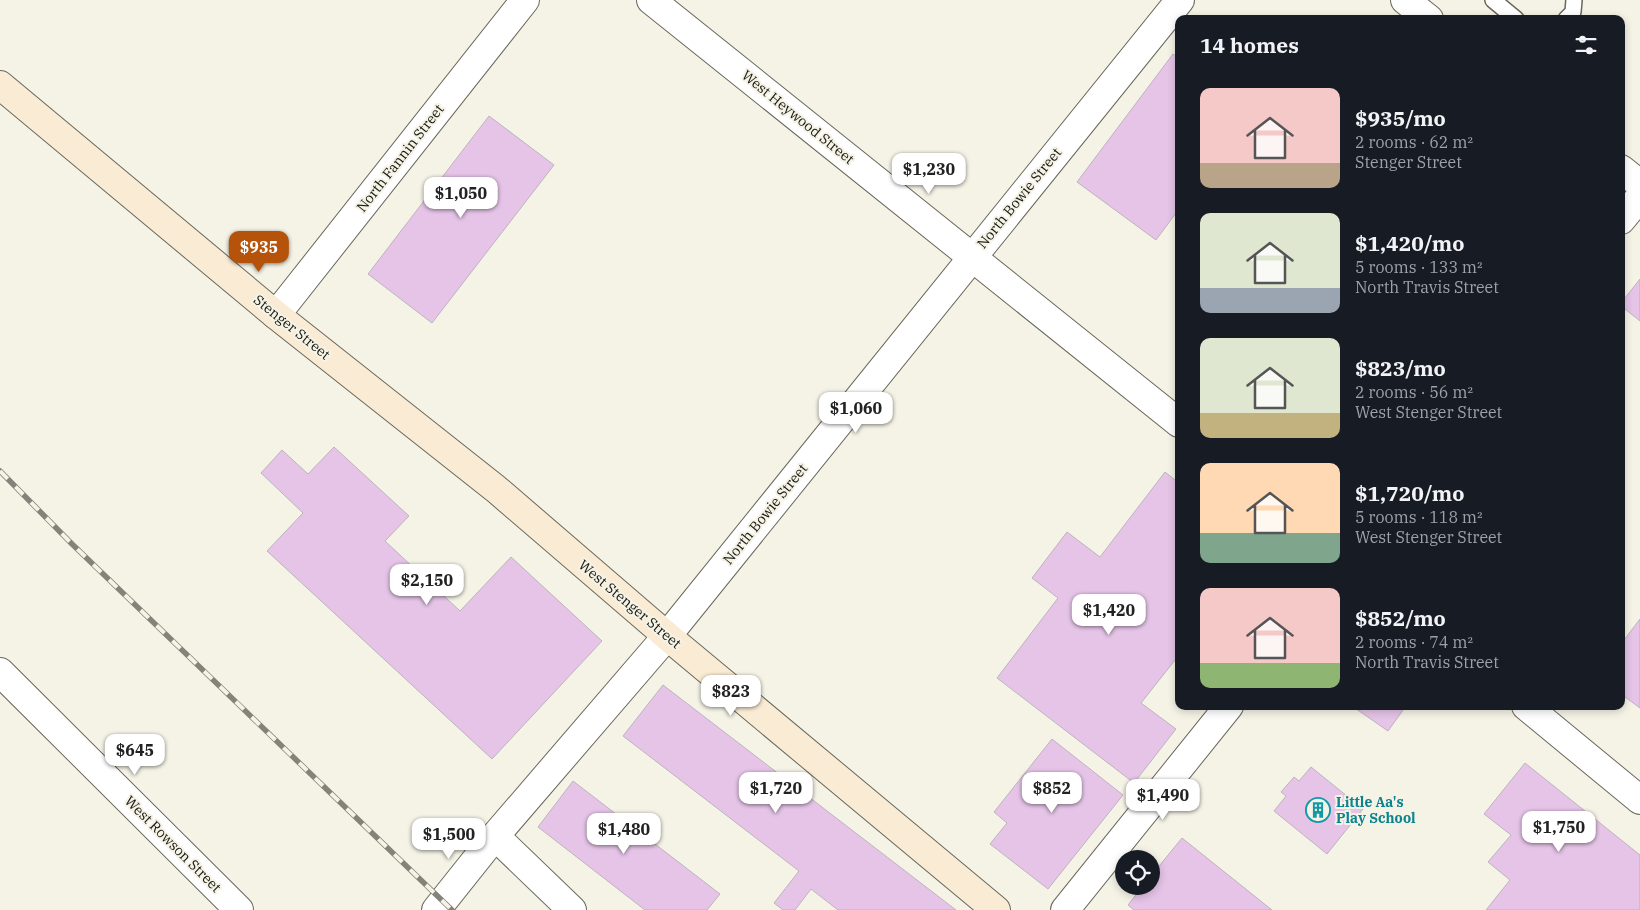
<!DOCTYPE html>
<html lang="en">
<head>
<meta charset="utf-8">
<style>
  body { margin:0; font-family:"IBM Plex Serif",serif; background:#20242c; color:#f1f3f6; height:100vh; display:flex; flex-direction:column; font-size:19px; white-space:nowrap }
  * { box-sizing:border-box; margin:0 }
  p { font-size:16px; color:#9ea1a6 }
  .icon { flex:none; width:28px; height:28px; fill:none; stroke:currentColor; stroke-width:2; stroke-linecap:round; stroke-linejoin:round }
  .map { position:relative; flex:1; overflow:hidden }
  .panel { position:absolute; left:1175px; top:15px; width:450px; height:695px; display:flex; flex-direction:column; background:#171b24; border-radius:10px; box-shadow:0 2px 8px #0003 }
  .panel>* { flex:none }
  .controls { position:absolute; left:1115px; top:850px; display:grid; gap:10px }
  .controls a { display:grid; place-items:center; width:45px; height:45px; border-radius:50%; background:#171b24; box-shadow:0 2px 8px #0003; font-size:25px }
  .price { position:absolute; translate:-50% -42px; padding:0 11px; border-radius:10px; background:#fff; color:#222; font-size:16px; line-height:32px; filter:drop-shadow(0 1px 2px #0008) }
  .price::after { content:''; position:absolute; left:50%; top:30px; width:15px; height:11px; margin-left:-8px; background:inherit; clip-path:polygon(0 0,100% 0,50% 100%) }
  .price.selected { background:#b45309; color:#fff }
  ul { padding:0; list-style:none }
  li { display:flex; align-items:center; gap:15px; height:125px; padding:0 25px }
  li span { display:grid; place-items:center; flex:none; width:140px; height:100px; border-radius:10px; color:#555 }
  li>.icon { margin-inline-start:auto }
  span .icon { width:60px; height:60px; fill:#fffc; stroke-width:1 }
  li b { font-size:21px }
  h2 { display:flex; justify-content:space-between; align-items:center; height:60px; padding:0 25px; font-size:21px }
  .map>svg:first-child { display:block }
  .building { fill:#e5c4e7; stroke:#bdb3be }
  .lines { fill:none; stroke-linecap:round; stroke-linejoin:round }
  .lane-casing { stroke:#6a685c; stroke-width:18 }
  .street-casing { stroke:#6a685c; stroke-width:30 }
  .secondary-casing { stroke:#6a685c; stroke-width:30 }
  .lane { stroke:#fff; stroke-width:15 }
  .street { stroke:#fff; stroke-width:28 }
  .secondary { stroke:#faebd4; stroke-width:28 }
  .rail-casing { stroke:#84837a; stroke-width:5.5 }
  .rail { stroke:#f5f3e6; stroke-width:4; stroke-dasharray:11; stroke-linecap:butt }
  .labels { text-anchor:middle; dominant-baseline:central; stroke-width:4; stroke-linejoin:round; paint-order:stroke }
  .street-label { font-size:14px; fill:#171712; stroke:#f5f3e6 }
  .culture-label { font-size:14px; font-weight:bold; fill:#0d838f; stroke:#f5f3e6; text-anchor:start }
</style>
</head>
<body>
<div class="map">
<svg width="1640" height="910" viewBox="0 0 1640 910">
  <rect width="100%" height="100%" fill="#f5f3e6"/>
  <g class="building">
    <path d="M1173,54L1179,58V209L1156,240L1077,182Z"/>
    <path d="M489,116L554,165L432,323L368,274Z"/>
    <path d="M1640,279V321L1621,306V303Z"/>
    <path d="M334,447L409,516L385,541L460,611L511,557L602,641L492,759L267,551L303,513L261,473L282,450L308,474Z"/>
    <path d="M1165,472L1179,483V655L1141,703L1176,729L1134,783L997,678L1058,598L1032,578L1067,532L1100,557Z"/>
    <path d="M1640,619V708L1621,694V644Z"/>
    <path d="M663,685L956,910H838L811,889L795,910H783L774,903L799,871L623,736Z"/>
    <path d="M1352,706H1406L1388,731Z"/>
    <path d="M1052,739L1123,795L1048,889L990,844L1007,823L994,812Z"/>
    <path d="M1525,763L1640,855V910H1486L1510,880L1488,862L1511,835L1484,814Z"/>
    <path d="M1311,767L1363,809L1327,854L1274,811L1286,796L1281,792L1294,777L1299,781Z"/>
    <path d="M573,781L720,894L707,910H645L538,827Z"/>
    <path d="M1182,838L1272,910H1134L1128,905L1143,886H1151V876Z"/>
  </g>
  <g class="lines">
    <defs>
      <g id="lane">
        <path d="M1493,0L1516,19"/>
        <path d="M1566,19L1573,12L1574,0"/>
      </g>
      <g id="street">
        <path d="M651,0L1179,423"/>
        <path d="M1405,0L1429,19"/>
        <path d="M1621,169L1640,184"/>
        <path d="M1621,220L1640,197"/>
        <path d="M276,315L525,0"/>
        <path d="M0,672L239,910"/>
        <path d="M1526,706L1640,800"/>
        <path d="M495,836L572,910"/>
        <path d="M436,910L495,836L667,636L1180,0"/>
        <path d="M1065,910L1229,706"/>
      </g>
      <path id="secondary" d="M0,85L276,315L496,489L667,636L996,910"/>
    </defs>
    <use href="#lane" class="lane-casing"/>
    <use href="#street" class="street-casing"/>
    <use href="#secondary" class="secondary-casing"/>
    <use href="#lane" class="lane"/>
    <use href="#street" class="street"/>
    <use href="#secondary" class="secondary"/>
    <defs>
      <path id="rail" d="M0,471L72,544L452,910"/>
    </defs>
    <use href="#rail" class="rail-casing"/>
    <use href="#rail" class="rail"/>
  </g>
  <defs>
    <symbol id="building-ring" viewBox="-11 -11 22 22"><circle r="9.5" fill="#f5f3e6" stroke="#0f9aa8" stroke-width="1.5"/><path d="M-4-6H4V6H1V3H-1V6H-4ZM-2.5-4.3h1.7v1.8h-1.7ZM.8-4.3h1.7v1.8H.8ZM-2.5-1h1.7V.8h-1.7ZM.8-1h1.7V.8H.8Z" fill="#0f9aa8"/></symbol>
  </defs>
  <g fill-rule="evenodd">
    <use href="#building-ring" x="1304" y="796" width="28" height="28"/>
  </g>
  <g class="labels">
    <g class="street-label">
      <text transform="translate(798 117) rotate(39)">West Heywood Street</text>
      <text transform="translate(400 158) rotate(-52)">North Fannin Street</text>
      <text transform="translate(1019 198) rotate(-51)">North Bowie Street</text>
      <text transform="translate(292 327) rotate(39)">Stenger Street</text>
      <text transform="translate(765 514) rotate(-51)">North Bowie Street</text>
      <text transform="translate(630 604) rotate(40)">West Stenger Street</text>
      <text transform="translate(173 844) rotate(45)">West Rowson Street</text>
    </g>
    <g class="culture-label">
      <text x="1336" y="802">Little Aa's<tspan x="1336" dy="16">Play School</tspan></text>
    </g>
  </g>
</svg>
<div class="controls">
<a><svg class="icon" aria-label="locate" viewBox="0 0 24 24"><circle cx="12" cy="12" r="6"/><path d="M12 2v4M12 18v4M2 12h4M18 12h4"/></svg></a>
</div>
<b class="price" style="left:929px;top:195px">$1,230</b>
<b class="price" style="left:461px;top:219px">$1,050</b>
<b class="price selected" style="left:259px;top:273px">$935</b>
<b class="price" style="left:856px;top:434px">$1,060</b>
<b class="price" style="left:427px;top:606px">$2,150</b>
<b class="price" style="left:1109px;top:636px">$1,420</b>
<b class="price" style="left:731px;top:717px">$823</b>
<b class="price" style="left:135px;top:776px">$645</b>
<b class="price" style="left:776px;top:814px">$1,720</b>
<b class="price" style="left:1052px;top:814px">$852</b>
<b class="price" style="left:1163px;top:821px">$1,490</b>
<b class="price" style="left:1559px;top:853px">$1,750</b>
<b class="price" style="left:624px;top:855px">$1,480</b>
<b class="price" style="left:449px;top:860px">$1,500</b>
<section class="panel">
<h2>14 homes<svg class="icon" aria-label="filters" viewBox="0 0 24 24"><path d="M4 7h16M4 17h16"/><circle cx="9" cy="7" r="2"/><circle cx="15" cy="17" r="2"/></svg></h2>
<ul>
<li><span style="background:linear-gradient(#f6c9c9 75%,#b9a48a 0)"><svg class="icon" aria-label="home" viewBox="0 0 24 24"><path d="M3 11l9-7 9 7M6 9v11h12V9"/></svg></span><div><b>$935/mo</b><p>2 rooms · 62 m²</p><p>Stenger Street</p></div></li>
<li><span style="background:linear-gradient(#dfe7d0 75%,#9aa5b1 0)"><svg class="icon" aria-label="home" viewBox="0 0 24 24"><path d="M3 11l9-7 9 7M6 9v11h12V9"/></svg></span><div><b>$1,420/mo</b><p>5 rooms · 133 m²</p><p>North Travis Street</p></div></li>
<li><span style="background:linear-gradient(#dfe7d0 75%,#c2b280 0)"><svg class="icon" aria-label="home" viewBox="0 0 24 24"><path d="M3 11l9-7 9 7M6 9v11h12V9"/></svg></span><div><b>$823/mo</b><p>2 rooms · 56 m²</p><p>West Stenger Street</p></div></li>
<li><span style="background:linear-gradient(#ffd9b3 70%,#7fa58c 0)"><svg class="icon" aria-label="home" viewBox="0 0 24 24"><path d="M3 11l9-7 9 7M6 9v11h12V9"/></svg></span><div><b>$1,720/mo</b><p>5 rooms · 118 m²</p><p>West Stenger Street</p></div></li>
<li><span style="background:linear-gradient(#f6c9c9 75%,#8fb573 0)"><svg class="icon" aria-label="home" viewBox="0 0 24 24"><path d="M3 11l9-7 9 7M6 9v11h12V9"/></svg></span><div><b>$852/mo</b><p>2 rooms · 74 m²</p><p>North Travis Street</p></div></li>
</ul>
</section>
</div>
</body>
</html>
